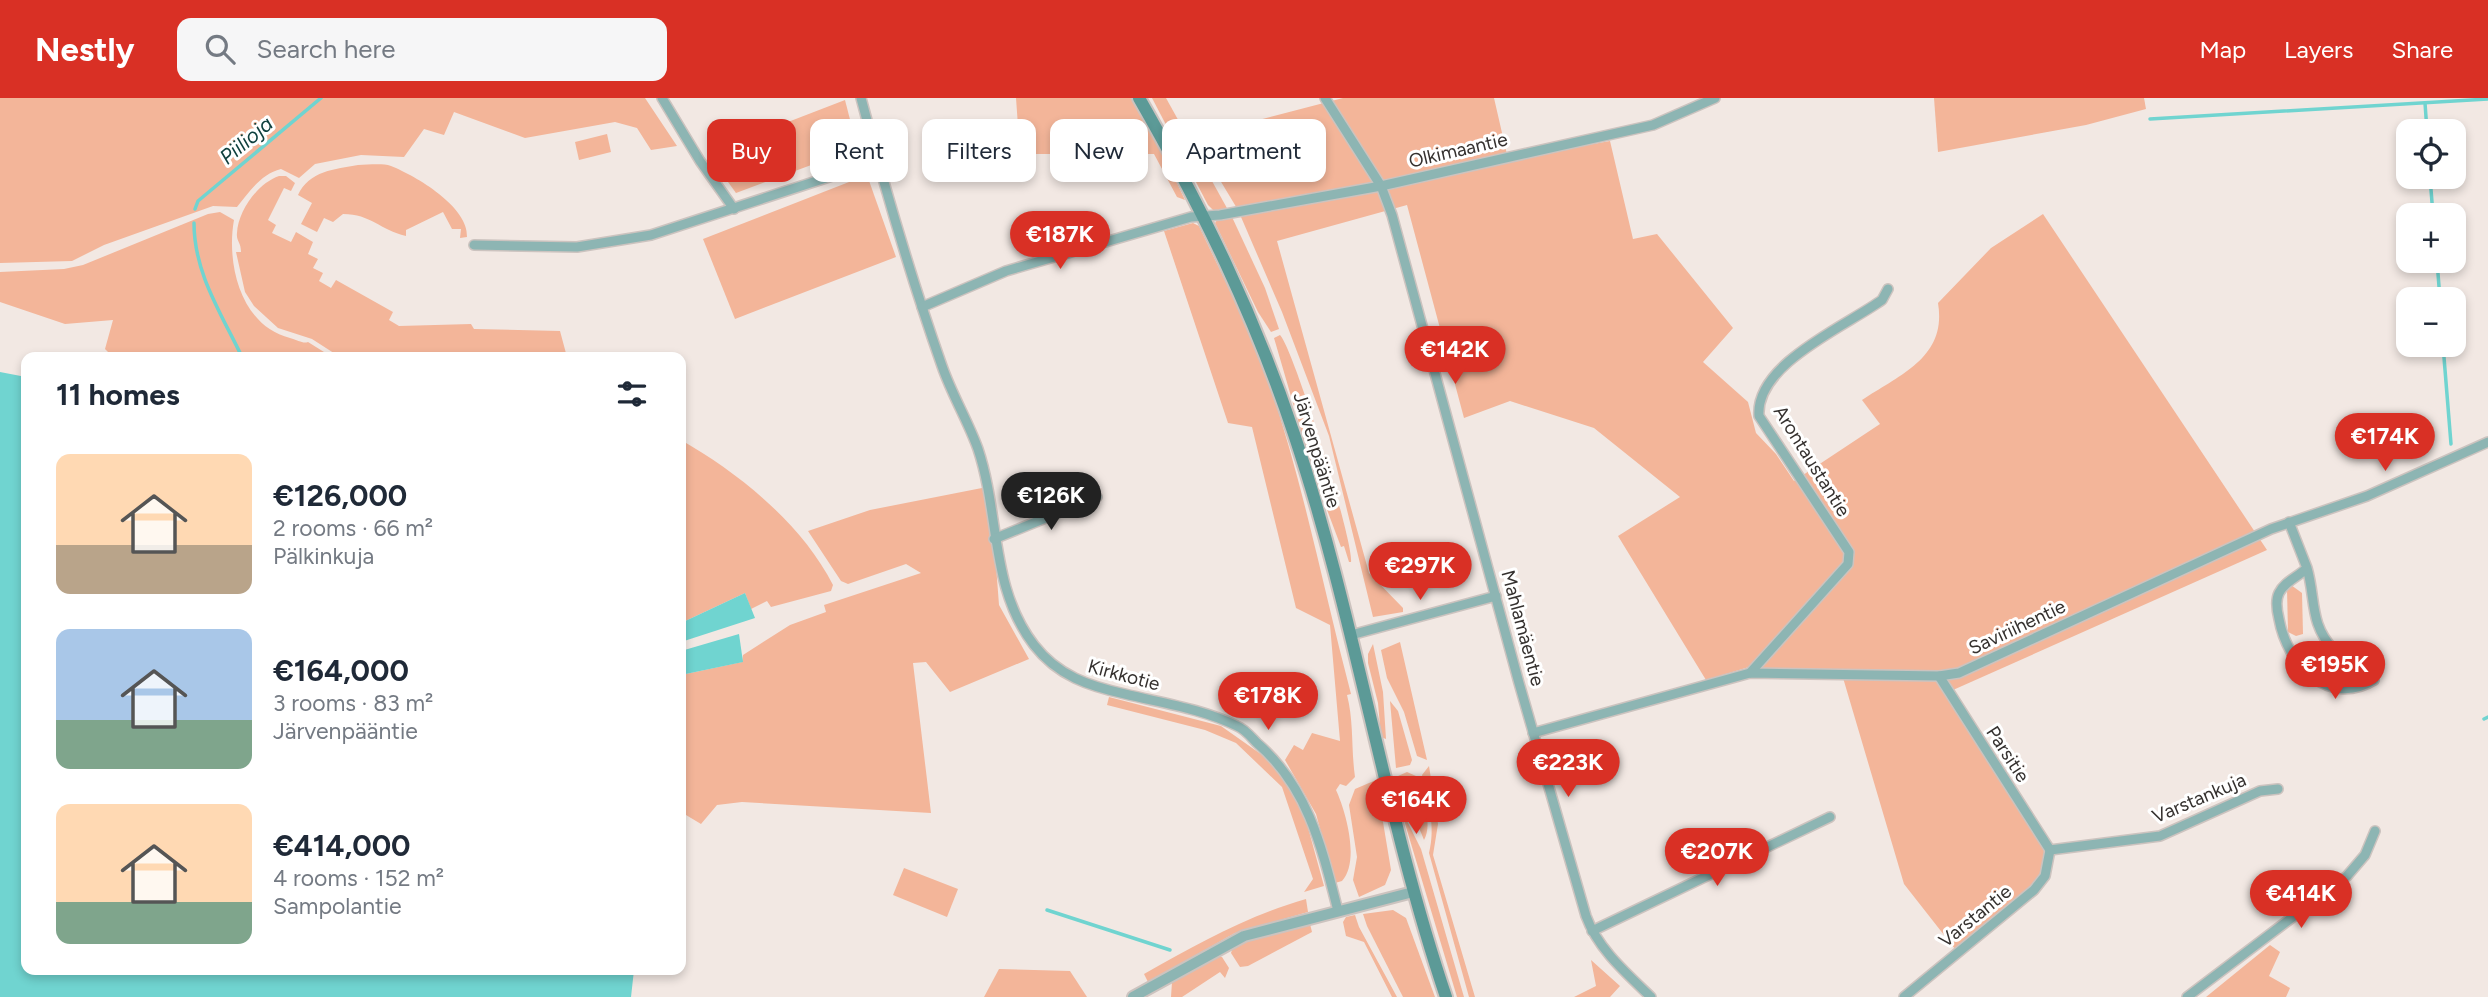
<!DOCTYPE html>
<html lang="en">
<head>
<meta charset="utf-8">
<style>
  body { margin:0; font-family:Figtree,sans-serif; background:#f6f6f7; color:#1f2937; height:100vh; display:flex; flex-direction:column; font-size:26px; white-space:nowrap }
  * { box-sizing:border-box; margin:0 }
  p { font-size:23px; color:#747a83 }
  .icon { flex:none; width:38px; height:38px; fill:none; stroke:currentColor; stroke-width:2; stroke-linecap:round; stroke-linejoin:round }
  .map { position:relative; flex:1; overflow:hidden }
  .details { position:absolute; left:21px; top:254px; width:665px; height:623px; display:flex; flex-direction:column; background:#fff; border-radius:14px; box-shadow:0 4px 10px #0003 }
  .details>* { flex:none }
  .hud { position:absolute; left:707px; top:21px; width:665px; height:63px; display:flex; gap:14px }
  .tools { position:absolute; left:2396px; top:21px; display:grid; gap:14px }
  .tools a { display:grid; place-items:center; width:70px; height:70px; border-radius:14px; background:#fff; box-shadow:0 4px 10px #0003; font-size:35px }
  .price { position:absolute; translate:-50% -60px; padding:0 16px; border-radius:24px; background:#d93025; color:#fff; font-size:23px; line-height:46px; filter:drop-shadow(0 2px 4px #0008) }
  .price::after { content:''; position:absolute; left:50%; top:42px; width:21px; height:16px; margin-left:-10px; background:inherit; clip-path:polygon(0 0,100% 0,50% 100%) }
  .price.active { background:#222; color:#fff }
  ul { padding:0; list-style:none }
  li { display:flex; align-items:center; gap:21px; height:175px; padding:0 35px }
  li span { display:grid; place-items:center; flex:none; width:196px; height:140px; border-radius:14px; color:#555 }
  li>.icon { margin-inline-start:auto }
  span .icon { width:84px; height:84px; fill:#fffc; stroke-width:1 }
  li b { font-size:30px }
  h2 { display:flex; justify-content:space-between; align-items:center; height:84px; padding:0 35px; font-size:30px }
  .tag { padding:0 24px; border-radius:14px; background:#fff; box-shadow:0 4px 10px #0003; font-size:24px; line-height:63px }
  .tag.active { background:#d93025; color:#fff }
  header { display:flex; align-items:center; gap:42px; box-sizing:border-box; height:98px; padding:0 35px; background:#d93025; color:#fff }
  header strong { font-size:33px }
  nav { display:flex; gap:38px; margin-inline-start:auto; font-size:24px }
  .search { width:490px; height:63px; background:#f6f6f7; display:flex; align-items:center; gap:18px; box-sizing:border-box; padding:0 24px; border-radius:14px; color:#747a83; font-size:26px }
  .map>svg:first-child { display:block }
  .green { fill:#f3b599 }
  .water { fill:#70d4d0 }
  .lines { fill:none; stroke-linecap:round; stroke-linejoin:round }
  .stream { stroke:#70d4d0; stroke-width:3.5 }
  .minor-casing { stroke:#ccc3bf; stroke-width:12 }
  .tertiary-casing { stroke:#ccc3bf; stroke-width:14 }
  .secondary-casing { stroke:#ccc3bf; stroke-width:16 }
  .minor { stroke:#8db5b3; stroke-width:9 }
  .tertiary { stroke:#8db5b3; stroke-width:10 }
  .secondary { stroke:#5c9a97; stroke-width:12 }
  .labels { text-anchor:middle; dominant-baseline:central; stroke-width:6; stroke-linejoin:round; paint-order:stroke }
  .street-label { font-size:19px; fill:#35312f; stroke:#fff }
  .water-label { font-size:21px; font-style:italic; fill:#10403e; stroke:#fff }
</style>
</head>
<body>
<header>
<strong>Nestly</strong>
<div class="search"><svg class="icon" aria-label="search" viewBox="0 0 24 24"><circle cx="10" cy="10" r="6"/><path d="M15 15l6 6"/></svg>Search here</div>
<nav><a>Map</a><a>Layers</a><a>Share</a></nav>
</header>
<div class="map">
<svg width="2488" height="899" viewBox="0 0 2488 899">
  <rect width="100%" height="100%" fill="#f2e8e3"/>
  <g class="green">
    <path d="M0,0H645L677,48L651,52L637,30L615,24L525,40L454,14L444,37L424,31L404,59L361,57L315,66L299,80L281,71C261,76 249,94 237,109L213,108L104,147L72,163L0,165Z"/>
    <path d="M1016,0H1131L1161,51L1185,102L1177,99L1154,56H1020Z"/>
    <path d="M1152,0H1166L1228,112L1215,114L1208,107Z"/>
    <path d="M1343,0H1494L1508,61L1610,43L1633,141L1657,136L1733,230L1703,264L1748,304L1756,335L1776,356L1794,383L1880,326L1862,302C1901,276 1947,259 1938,205L1991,150L2043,116L2267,452L1953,592L2050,744L2039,782L1955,851L1904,786L1841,573L1758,572L1749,569L1706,582L1618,438L1680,399L1594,330L1510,303L1464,320L1407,107L1277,143L1369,475L1403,510V514L1373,519L1329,338L1282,214L1238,112L1194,39Z"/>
    <path d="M1934,0H2144L2146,11L2086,27L1938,54Z"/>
    <path d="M845,2L856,45L849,53L736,95L707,55Z"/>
    <path d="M607,36L611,54L579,62L575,44Z"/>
    <path d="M358,67C368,67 382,65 391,68C416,78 469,109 467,139L460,140L461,131H452L443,114L406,132V138C380,132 371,116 343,116L333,124L324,120L317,134L301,126L312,105L298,97C309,73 335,71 358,67Z"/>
    <path d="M867,77L896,159L735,221L703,141Z"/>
    <path d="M279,78H286L295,85L291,93L284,90L268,122L276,127L272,135L291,144L296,134L313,144L308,156L318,161L313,170L323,175L319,183L331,190L336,182L393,214L389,222L399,228L471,226L474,231L560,233L567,259H340L312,241L278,230L254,208L245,194L236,154H241C241,144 236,143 237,135C238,113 258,85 279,78Z"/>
    <path d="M220,114L234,122C226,166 241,228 290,240C298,242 303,246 308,244L332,259H113L105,251L113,222L65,226L0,204V174L64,171L83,167L208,116Z"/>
    <path d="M1232,119L1265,190L1279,231L1271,234L1258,214L1215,125L1217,122Z"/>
    <path d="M1193,125L1199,128C1224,181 1251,233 1270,288C1304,388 1324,494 1351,596L1347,597C1354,624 1351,651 1355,679L1346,688L1340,686L1336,692C1346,714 1360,763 1342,783L1335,785L1316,716L1285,662L1294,647L1303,652L1312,635L1340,643L1330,527L1296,510L1252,329L1228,325L1164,133Z"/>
    <path d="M1280,237C1294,252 1354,444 1351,464H1349L1344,448L1341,449L1314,377L1274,240Z"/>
    <path d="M681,342C739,375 802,426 833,487L831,493L771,509L767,503L751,511L745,495L681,525Z"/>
    <path d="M987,389L994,441L999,507L1029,561L950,594L926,564L913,565L931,715L742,704L717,707L701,726L681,714V577L742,564L743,557L790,527L826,514L824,507L921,475L906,466L848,486L841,483L808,433L870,412Z"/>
    <path d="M2291,487L2302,495L2303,536L2296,538L2288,534L2287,491Z"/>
    <path d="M1400,544L1427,662L1417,658L1404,614L1387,580L1381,552Z"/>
    <path d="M1373,546L1383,594L1386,641L1381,639L1378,605L1368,565V556Z"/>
    <path d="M1109,599L1221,628L1265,659L1285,683L1304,715L1324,788L1304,794L1313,781L1282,689L1236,645L1205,632L1107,607Z"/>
    <path d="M1390,603L1398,613L1412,662L1410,667L1396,670Z"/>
    <path d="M1429,668L1438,726L1433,757L1475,899H1469L1429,755C1436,728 1428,704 1422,677Z"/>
    <path d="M1407,674L1416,678C1421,696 1434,725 1424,742L1398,678Z"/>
    <path d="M1376,682L1391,772L1385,787L1359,799L1353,782L1357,759L1349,707L1355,691Z"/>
    <path d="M1400,709L1421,751L1464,899H1457Z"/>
    <path d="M904,770L958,791L947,819L893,797Z"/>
    <path d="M1306,801L1308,814L1235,835L1148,884L1144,876C1197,846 1247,818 1306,801Z"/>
    <path d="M1393,812L1406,820L1435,899H1403L1367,828L1363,816Z"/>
    <path d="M1355,817L1359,829L1397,899H1392L1364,844L1346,838L1343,824L1346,819Z"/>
    <path d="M1310,826L1312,834L1248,868L1240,869L1231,855L1233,849L1274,834Z"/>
    <path d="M2270,847L2280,854L2269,878L2290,890L2286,899H2206Z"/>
    <path d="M1216,858L1222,859L1229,870L1225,880L1220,874L1182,899H1171L1172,884Z"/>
    <path d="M1591,862L1620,888L1610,899H1574L1596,888Z"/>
    <path d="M999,871L1070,873L1087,899H984Z"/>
  </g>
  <g class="water">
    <path d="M0,274L26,279V872H634L631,899H0Z"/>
    <path d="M745,495L755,520L681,544V525Z"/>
    <path d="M739,536L743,564L681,577V553Z"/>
  </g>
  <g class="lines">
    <g class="stream">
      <path d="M2425,5L2427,33"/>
      <path d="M2150,21L2488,1"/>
      <path d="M2430,79L2433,117"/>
      <path d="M195,111L198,103L321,0"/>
      <path d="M194,125C194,175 221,215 242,259"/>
      <path d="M2437,163L2440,201"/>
      <path d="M2443,247L2451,346"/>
      <path d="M2484,621L2488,619"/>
      <path d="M1047,812L1170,852"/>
    </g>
    <defs>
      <g id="minor">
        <path d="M662,0L700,63L734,111"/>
        <path d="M861,0C885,91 911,180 942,268C952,297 968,323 978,351C1000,417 990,490 1034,547C1058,578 1089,588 1125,596C1162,605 1203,611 1237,628C1245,631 1251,639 1257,645C1308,689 1322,750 1338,813"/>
        <path d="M1325,0L1381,88L1392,117L1519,585L1586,818C1598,851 1626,875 1651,899"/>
        <path d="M474,147L577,149L651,137L878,63"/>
        <path d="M922,209L1006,173L1191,119L1220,117L1381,88L1653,27L1715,0"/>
        <path d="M2289,424L2307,470C2298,479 2285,483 2279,495C2275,503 2277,513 2279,521C2287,566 2328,610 2374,582C2365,567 2346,565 2334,552C2309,526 2316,501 2307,470"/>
        <path d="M994,441L1097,399"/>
        <path d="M1351,537L1496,498"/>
        <path d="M1750,575L1848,466L1849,454L1759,318C1755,266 1846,228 1882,202L1888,191"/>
        <path d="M1939,578L2050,752"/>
        <path d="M1533,635L1750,575L1939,578L1959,575L2271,431L2367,398L2488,344"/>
        <path d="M2050,752L2160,738L2260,693L2278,691"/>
        <path d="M1592,833L1830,719"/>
        <path d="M1904,899L2034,792L2045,778L2050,752"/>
        <path d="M2187,899L2347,778L2365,757L2375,733"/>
      </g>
      <path id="tertiary" d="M1133,899L1244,838L1413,794"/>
      <path id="secondary" d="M1139,0C1202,110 1254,216 1294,336C1356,521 1384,715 1446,899"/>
    </defs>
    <use href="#minor" class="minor-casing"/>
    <use href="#tertiary" class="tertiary-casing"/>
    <use href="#secondary" class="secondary-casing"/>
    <use href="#minor" class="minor"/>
    <use href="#tertiary" class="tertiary"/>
    <use href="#secondary" class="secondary"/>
  </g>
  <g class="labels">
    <g class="street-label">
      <text transform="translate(1458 52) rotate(-13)">Olkimaantie</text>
      <text transform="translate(1317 352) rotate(73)">Järvenpääntie</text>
      <text transform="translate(1812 363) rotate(58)">Arontaustantie</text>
      <text transform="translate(2017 529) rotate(-25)">Saviriihentie</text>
      <text transform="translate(1523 530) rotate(75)">Mahlamäentie</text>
      <text transform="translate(1124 577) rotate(15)">Kirkkotie</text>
      <text transform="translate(2008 656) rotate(57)">Parsitie</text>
      <text transform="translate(2199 700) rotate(-23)">Varstankuja</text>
      <text transform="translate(1975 818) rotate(-39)">Varstantie</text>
    </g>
    <g class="water-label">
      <text transform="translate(246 42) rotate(-40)">Piilioja</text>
    </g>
  </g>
</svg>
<div class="tools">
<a><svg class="icon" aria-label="locate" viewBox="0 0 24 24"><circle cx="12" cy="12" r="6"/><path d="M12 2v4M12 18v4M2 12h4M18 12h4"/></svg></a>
<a>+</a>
<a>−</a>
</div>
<b class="price" style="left:1060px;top:173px">€187K</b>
<b class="price" style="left:1455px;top:288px">€142K</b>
<b class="price" style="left:2385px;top:375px">€174K</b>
<b class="price active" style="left:1051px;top:434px">€126K</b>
<b class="price" style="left:1420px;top:504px">€297K</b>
<b class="price" style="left:2335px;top:603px">€195K</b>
<b class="price" style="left:1268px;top:634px">€178K</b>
<b class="price" style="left:1568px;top:701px">€223K</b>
<b class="price" style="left:1416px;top:738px">€164K</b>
<b class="price" style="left:1717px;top:790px">€207K</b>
<b class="price" style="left:2301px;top:832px">€414K</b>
<div class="hud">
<a class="tag active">Buy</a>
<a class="tag">Rent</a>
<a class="tag">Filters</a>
<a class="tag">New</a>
<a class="tag">Apartment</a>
</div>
<section class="details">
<h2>11 homes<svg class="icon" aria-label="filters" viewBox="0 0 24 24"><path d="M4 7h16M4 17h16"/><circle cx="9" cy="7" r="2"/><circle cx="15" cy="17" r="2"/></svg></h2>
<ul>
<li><span style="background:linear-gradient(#ffd9b3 65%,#b9a48a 0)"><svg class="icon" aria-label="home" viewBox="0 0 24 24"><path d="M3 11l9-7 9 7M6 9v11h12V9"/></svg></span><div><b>€126,000</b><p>2 rooms · 66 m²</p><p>Pälkinkuja</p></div></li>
<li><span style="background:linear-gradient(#a9c7e8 65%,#7fa58c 0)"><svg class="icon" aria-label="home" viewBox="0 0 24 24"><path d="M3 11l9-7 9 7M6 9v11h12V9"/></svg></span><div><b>€164,000</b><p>3 rooms · 83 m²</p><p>Järvenpääntie</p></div></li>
<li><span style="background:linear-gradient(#ffd9b3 70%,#7fa58c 0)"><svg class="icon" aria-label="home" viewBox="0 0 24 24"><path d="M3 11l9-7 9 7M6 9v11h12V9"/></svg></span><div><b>€414,000</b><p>4 rooms · 152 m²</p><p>Sampolantie</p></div></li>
</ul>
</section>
</div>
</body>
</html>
